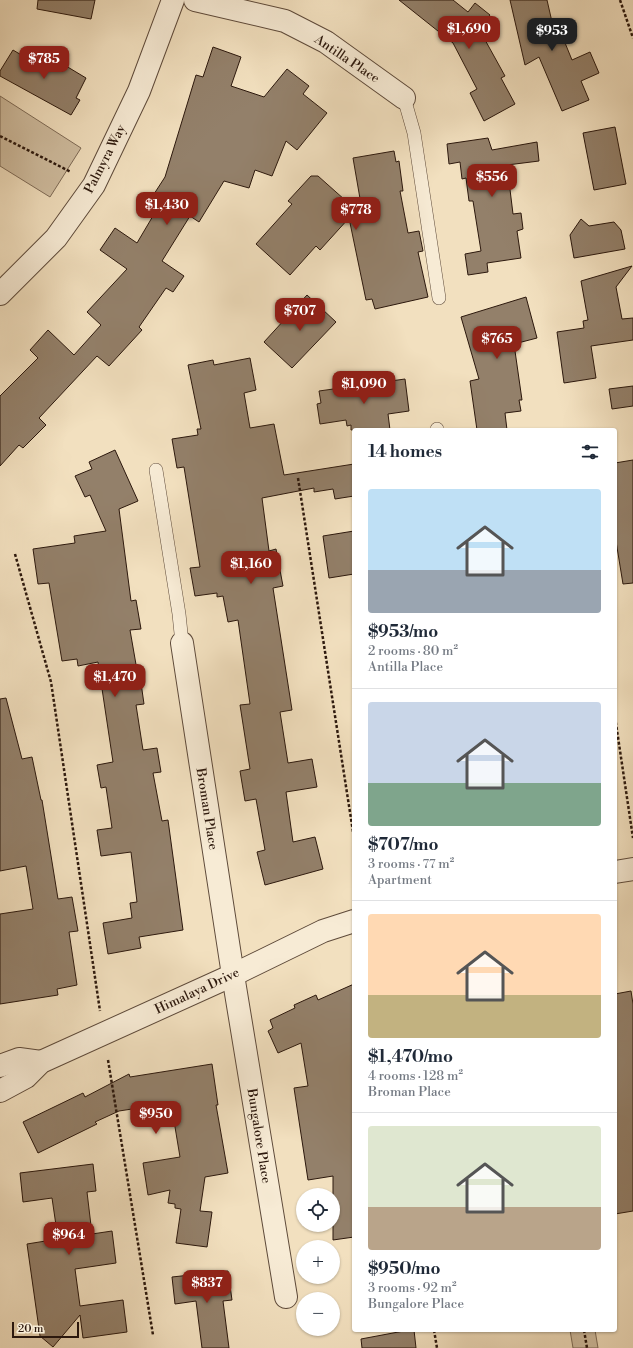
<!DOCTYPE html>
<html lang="en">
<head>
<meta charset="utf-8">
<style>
  body { margin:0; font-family:"Libre Bodoni",serif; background:#f6f6f7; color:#1f2937; height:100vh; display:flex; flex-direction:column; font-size:15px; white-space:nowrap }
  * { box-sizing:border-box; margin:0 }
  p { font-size:13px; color:#747a83 }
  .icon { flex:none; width:22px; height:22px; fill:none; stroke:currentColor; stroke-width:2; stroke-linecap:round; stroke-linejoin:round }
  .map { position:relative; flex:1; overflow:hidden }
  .details { position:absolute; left:352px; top:428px; width:265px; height:904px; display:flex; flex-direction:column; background:#fff; border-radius:4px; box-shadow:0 1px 3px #0004 }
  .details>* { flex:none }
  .buttons { position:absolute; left:296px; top:1188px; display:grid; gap:8px }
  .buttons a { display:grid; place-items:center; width:44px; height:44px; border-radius:50%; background:#fff; box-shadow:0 1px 3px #0004; font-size:20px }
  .scale { position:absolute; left:12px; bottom:10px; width:67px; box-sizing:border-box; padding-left:4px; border:2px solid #2c180d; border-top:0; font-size:11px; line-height:14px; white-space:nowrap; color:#2c180d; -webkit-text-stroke:3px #f7ebd5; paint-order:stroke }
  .price { position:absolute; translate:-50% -34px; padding:0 9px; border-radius:8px; background:#8f2418; color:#fff; font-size:13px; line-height:26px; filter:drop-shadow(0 1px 2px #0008) }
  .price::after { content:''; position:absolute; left:50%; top:24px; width:12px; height:9px; margin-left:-6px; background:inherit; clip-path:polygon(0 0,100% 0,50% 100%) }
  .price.selected { background:#222; color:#fff }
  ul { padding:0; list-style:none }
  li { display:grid; align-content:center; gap:8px; height:212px; padding:0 16px }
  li+li { border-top:1px solid #e0e1e3 }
  li span { display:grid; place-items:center; height:124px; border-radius:4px; color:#555 }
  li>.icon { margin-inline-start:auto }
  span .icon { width:72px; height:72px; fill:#fffc; stroke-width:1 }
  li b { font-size:17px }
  h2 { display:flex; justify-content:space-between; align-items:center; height:48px; padding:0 16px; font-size:17px }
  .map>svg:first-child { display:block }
  .green { fill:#d0bea1; stroke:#7e6b57 }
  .building { fill:#93806a; stroke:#2c180d }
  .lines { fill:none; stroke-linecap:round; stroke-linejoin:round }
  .lane-casing { stroke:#5e4a3a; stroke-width:14 }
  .street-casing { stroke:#5e4a3a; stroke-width:24 }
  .path { stroke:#2c180d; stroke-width:2.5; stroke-dasharray:3 2; stroke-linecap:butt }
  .lane { stroke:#f7ebd5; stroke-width:13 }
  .street { stroke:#f7ebd5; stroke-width:22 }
  .labels { text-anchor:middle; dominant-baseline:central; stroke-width:3; stroke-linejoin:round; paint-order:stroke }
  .street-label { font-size:13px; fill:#2c180d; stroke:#f7ebd5 }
</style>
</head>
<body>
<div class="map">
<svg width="633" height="1348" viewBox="0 0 633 1348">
  <rect width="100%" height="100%" fill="#f2e0bf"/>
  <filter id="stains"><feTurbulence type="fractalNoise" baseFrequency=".005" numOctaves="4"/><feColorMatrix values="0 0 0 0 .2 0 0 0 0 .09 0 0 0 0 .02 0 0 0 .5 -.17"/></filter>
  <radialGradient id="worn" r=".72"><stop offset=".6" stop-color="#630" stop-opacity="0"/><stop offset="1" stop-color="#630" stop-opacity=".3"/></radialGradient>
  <g class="green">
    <path d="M0,96L81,148L50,197L0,166Z"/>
    <path d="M570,1330H595L598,1348H573Z"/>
  </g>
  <g class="building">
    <path d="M38,0H95L91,19L37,9Z"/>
    <path d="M399,0H453L468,12L475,3L490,15L479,29L505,76L501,78L515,104L484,121L470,93L477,89L453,43Z"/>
    <path d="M510,0H547L555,35L561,33L572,60L590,52L599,73L581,81L589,100L562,111L539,57L525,65Z"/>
    <path d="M213,47L241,57L231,86L264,97L287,69L309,86L303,94L327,113L297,150L286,141L272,176L255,170L249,188L224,181L199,222L190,216L162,261L184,276L173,292L166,288L139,327L142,330L109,366L97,356L39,418L46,425L23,448L19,445L0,466V396L38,358L30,350L48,330L74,355L101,325L87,312L127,269L100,250L115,228L137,243L163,199L154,194L165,177L196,75L203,77Z"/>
    <path d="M13,50L23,56L25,52L63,71L66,66L86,78L76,98L80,100L71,115L0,76V71Z"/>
    <path d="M615,127L626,184L594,190L583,133Z"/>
    <path d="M488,138L492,150L537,142L539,161L507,165L513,214L521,213L523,229L517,231L521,258L487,263L488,272L468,275L465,254L481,251L473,201H469L466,178L462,179L460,162L449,164L447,144Z"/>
    <path d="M394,151L396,162L399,161L403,191H400L408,233L419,231L423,251L418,252L428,297L375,309L372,299L366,300L349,218L320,250L316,246L290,275L256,244L292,204L288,201L311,176H318L363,216L353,158Z"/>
    <path d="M581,219L589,226L614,222L621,230L625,249L574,258L570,235Z"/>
    <path d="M632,266L616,287L622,319L633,318V340L591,346L596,378L564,383L557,332L584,328L583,321L588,320L581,281Z"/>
    <path d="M307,295L336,322L292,368L264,342Z"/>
    <path d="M526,297L537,338L514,344L522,400H519L521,411L505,413L507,430H477L470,381L479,379L461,317Z"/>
    <path d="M250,358L256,390L244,393L250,428L274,424L284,475L354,464V496L335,499L333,489L314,492V488L262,498L269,551L276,549L283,586L273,588L292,710L280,712L288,763L312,759L317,787L286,792L293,842L315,837L323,869L265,885L257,852L265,850L256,799L245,801L240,771L250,769L240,705L250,704L238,620L228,622L223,596L217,597V593L195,596L190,568L200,567L184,467L177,468L172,439L198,435L197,429H201L188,365L213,360L214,365Z"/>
    <path d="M405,379L409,411L388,414L390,430H351V425L347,426L346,420L320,424L317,404L321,403L319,391Z"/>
    <path d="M633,386V406L612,409L609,389Z"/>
    <path d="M115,450L138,501L119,509L131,601L136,600L141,629L130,630L138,676H140L144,704L136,705L143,750L157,748L161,772L153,773L162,821L168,820L183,930L139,937L141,948L108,954L103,923L132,918L130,903L137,902L131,852L101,856L97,830L112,828L106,787L101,788L97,765L113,762L98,662L78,666L77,659L62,661L49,583L38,584L33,549L75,543L74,536L106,531L90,495L85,497L75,476L92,469L89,462Z"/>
    <path d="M633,460V583L623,584L615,535V463Z"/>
    <path d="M354,531V574L329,578L323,536Z"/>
    <path d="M6,698L22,759L32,757L41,800H42L58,899L72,897L78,931L69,932L77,985L57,989L58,995L0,1004V914L33,909L26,866L0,871V699Z"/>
    <path d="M354,984V1237L333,1240V1176L308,1180L299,1121L294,1088L308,1086L301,1043L278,1053L268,1031L273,1028L270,1020L295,1008L294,1005L316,995L318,1000Z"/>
    <path d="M631,991L633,1004V1211L615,1214V994Z"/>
    <path d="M212,1064L218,1105H216L228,1173L205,1177L200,1211L212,1212L207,1247L176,1243L181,1209L175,1208V1204L168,1203L170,1190L148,1195L143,1163L180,1157L171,1103L119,1111L95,1122L97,1124L38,1153L23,1122L83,1093L85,1097L129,1074L130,1077Z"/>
    <path d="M93,1164L96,1191L87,1192L92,1234L112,1231L116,1263L75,1269L80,1306L123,1300L127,1332L83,1338L80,1315L53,1347L40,1336L27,1244L58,1239L52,1198L23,1202L20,1173Z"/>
    <path d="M228,1271L232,1300L223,1301L229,1348H202L196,1301L175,1304L172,1277Z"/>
    <path d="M409,1330H414L416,1348H362L361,1339Z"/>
  </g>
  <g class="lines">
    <defs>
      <g id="lane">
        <path d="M404,98L414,133L439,298"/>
        <path d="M437,429V430"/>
        <path d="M156,470L179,614L182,643"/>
      </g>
      <g id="street">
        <path d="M195,0L285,21L326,42L404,98"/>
        <path d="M0,294L56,238L94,185L139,91L173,0"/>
        <path d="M182,643L233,975L286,1297"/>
        <path d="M615,872L633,869"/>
        <path d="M0,1066L19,1059L41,1062"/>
        <path d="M0,1091L26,1077L41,1062L233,975L323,931L354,921"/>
      </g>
    </defs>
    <use href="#lane" class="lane-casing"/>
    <use href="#street" class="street-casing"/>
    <g class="path">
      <path d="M620,0L633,38"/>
      <path d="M0,136L71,172"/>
      <path d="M298,478L354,838"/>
      <path d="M15,554L51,682L100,1011"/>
      <path d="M615,717L633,838"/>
      <path d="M108,1060L153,1335"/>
      <path d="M434,1330L437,1348"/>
      <path d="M584,1330L587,1348"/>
    </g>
    <use href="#lane" class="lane"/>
    <use href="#street" class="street"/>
  </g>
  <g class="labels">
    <g class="street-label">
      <text transform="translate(347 59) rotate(34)">Antilla Place</text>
      <text transform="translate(105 159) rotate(-63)">Palmyra Way</text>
      <text transform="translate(207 809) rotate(81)">Broman Place</text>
      <text transform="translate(197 991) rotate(-25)">Himalaya Drive</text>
      <text transform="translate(259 1136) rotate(81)">Bungalore Place</text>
    </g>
  </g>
  <rect width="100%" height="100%" filter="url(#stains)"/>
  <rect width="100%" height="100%" fill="url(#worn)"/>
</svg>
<div class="buttons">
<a><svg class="icon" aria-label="locate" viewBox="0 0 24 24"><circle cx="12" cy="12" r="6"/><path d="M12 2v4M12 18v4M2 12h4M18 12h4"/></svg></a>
<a>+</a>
<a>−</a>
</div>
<div class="scale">20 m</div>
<b class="price" style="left:469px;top:50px">$1,690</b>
<b class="price selected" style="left:552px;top:52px">$953</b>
<b class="price" style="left:44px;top:80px">$785</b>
<b class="price" style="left:492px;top:198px">$556</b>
<b class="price" style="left:167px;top:226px">$1,430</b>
<b class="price" style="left:356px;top:231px">$778</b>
<b class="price" style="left:300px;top:332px">$707</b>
<b class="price" style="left:497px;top:360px">$765</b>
<b class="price" style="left:364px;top:405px">$1,090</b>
<b class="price" style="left:251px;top:585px">$1,160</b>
<b class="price" style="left:115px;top:698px">$1,470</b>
<b class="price" style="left:156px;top:1135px">$950</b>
<b class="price" style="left:69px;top:1256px">$964</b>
<b class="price" style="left:207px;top:1304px">$837</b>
<section class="details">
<h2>14 homes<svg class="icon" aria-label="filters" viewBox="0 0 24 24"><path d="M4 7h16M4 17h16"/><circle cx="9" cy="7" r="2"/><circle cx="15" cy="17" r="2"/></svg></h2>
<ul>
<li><span style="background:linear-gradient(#bfe0f5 65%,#9aa5b1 0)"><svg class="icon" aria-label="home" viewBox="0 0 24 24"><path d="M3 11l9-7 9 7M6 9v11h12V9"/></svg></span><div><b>$953/mo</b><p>2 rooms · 80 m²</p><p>Antilla Place</p></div></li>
<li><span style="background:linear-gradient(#c9d6e8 65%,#7fa58c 0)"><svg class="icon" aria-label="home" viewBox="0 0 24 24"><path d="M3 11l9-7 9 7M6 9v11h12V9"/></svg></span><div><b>$707/mo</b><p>3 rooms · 77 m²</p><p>Apartment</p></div></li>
<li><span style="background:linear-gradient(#ffd9b3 65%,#c2b280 0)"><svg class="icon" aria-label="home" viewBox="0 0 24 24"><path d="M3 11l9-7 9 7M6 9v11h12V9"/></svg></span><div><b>$1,470/mo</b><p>4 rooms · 128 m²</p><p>Broman Place</p></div></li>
<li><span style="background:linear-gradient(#dfe7d0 65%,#b9a48a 0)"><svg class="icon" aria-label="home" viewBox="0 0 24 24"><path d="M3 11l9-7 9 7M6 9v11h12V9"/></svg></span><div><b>$950/mo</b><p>3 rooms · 92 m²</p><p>Bungalore Place</p></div></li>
</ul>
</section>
</div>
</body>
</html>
